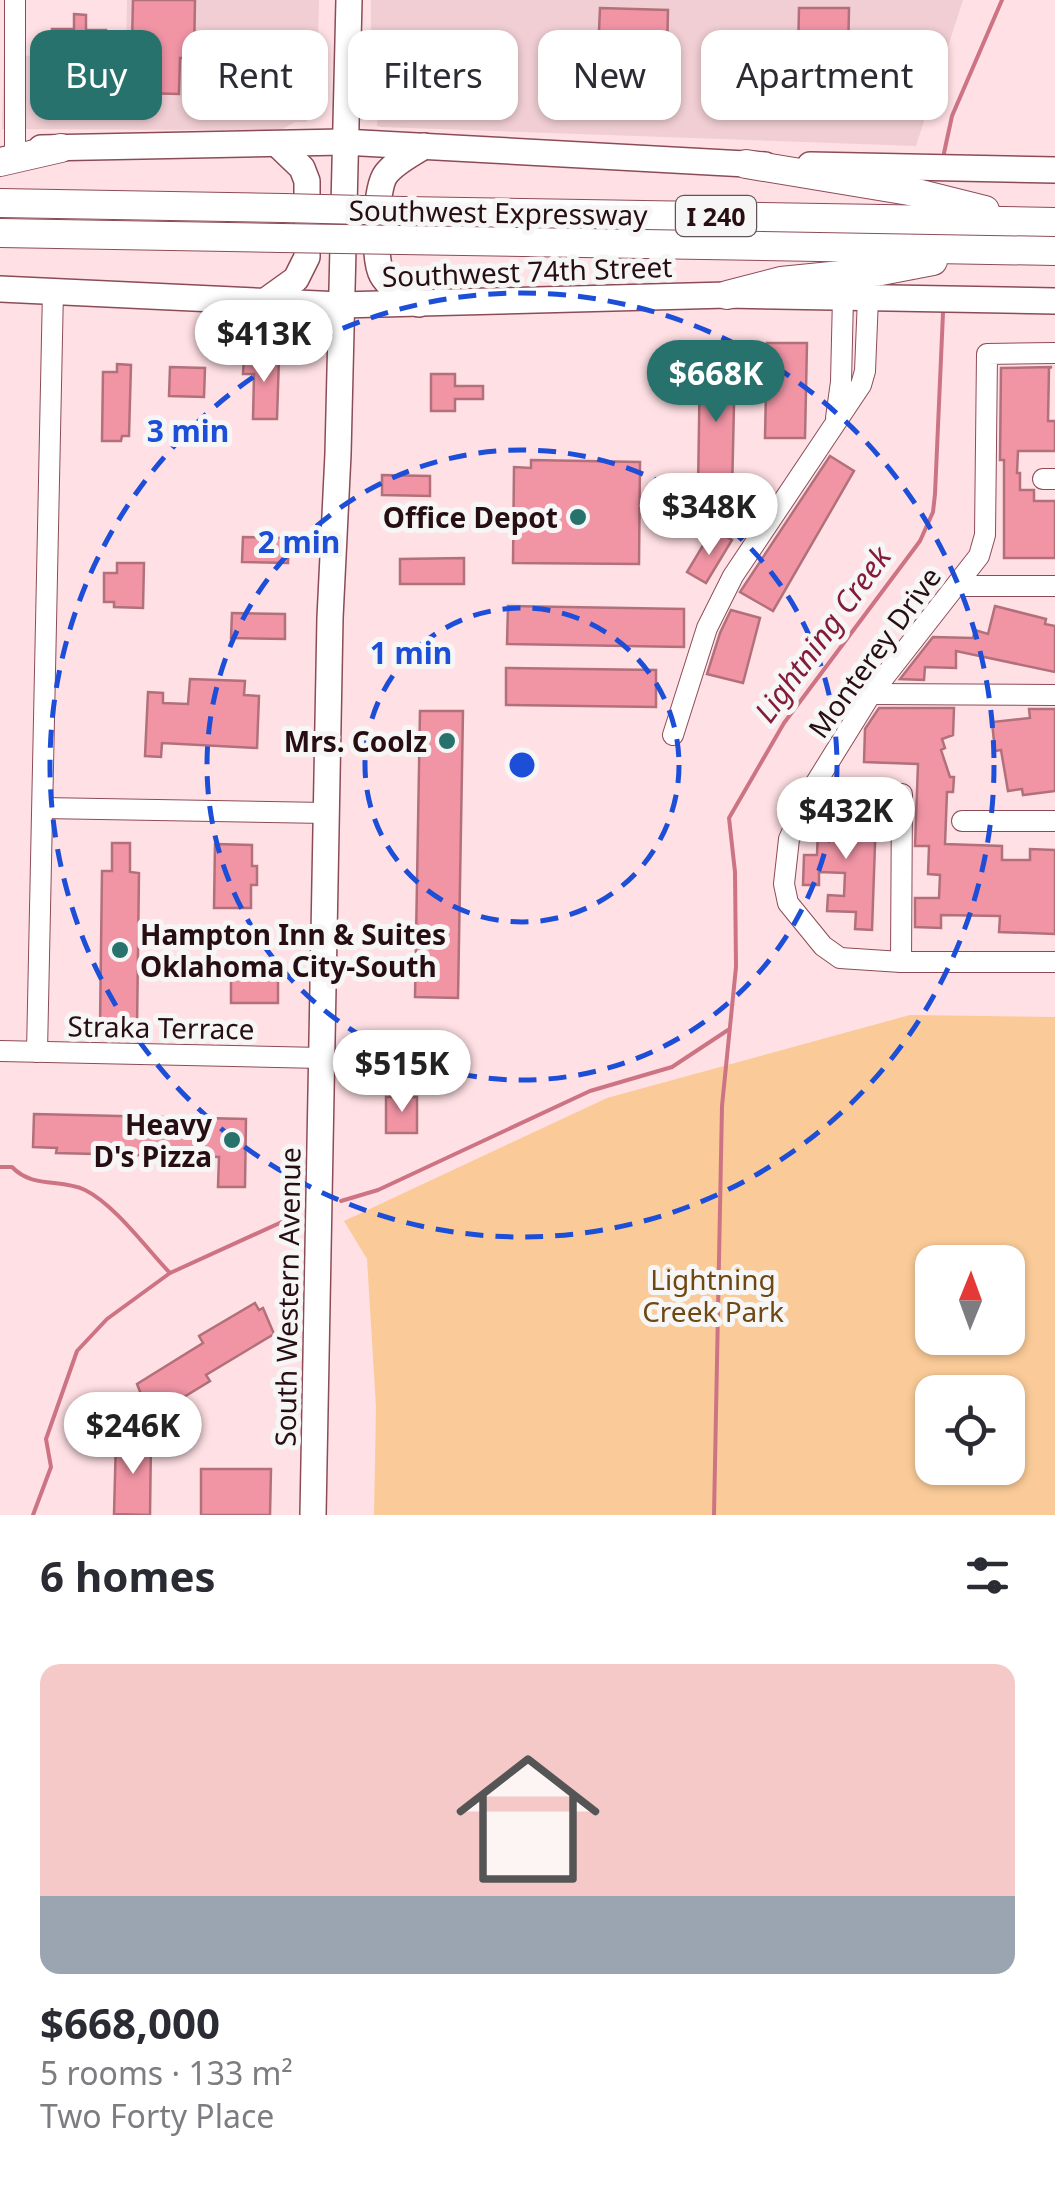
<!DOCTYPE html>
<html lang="en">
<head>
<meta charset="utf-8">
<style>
  body { margin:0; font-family:"Noto Sans",sans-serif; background:#f2f2f3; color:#2b2b33; height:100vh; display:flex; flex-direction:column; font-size:38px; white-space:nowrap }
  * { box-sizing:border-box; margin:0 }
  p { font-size:32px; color:#7c7c81 }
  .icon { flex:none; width:55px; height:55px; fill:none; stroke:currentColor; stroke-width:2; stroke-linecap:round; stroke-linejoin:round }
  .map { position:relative; height:1515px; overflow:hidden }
  .side { display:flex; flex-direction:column; background:#fff; flex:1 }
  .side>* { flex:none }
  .banner { position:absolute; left:30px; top:30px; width:995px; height:90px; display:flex; gap:20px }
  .needle { width:65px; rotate:1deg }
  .buttons { position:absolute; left:915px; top:1245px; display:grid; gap:20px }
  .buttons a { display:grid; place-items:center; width:110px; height:110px; border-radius:20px; background:#fff; box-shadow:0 2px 8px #0004; font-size:50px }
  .price { position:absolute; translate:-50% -85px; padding:0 22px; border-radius:35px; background:#fff; color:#222; font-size:32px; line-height:65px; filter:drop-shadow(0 2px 5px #0008) }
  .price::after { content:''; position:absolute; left:50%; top:60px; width:30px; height:22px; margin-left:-15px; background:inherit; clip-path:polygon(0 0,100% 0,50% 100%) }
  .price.on { background:#28726d; color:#fff }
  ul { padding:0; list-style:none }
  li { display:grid; align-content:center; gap:20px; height:530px; padding:0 40px }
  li+li { border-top:2px solid #e1e1e2 }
  li span { display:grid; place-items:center; height:310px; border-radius:20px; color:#555 }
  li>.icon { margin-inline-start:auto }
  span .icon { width:180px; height:180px; fill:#fffc; stroke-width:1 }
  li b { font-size:42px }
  h2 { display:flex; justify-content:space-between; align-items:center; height:120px; padding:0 40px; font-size:42px }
  .pill { padding:0 35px; border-radius:20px; background:#fff; box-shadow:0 2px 8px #0004; font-size:35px; line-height:90px }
  .pill.on { background:#28726d; color:#fff }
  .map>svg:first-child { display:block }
  .built { fill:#f0ced3 }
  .green { fill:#facb98; fill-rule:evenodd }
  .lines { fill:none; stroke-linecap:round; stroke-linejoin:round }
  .stream { stroke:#cc7484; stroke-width:4 }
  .building { fill:#f195a5; stroke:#b2707b; stroke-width:2.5 }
  .minor-casing { stroke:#8b4c58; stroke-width:22 }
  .major-casing { stroke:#8b4c58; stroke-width:28 }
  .highway-casing { stroke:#8b4c58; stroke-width:30 }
  .minor { stroke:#fff; stroke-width:20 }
  .major { stroke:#fff; stroke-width:25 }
  .highway { stroke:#fff; stroke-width:28 }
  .highway-bridge-casing { stroke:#8b4c58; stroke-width:30; stroke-linecap:butt }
  .highway-bridge { stroke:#fff; stroke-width:28 }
  .ring { fill:none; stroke:#1d4ed8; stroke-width:5; stroke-dasharray:18 12 }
  .poi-dot { fill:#28726d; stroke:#f6f6f6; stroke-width:4 }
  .labels { text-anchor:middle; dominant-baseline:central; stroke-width:10; stroke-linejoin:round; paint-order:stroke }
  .shield { fill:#f6f6f6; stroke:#655457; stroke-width:2.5 }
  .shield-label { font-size:25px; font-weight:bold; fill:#270e13 }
  .street-label { font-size:28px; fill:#270e13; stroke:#f6f6f6 }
  .poi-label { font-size:28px; font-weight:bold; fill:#270e13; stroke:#f6f6f6; text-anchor:end }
  .park-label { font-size:28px; fill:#6f4712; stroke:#f6f6f6 }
  .water-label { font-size:30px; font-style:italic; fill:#851b3b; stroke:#f6f6f6 }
  .centre { fill:#1d4ed8; stroke:#f6f6f6; stroke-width:5 }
  .ring-label { font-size:30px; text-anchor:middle; font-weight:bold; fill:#1d4ed8; stroke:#f6f6f6; stroke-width:10; stroke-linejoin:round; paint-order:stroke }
</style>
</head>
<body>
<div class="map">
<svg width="1055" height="1515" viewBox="0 0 1055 1515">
  <rect width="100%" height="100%" fill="#ffe0e4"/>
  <g class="built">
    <path d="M127,0H319L316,110H307V122H295L281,130L2,129L4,55L126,58Z"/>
    <path d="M371,0H963L916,146L381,127L377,126L378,113L371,99Z"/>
  </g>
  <path class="green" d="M910,1015L1055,1017V1515H374L376,1407L367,1259L344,1221L607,1098ZM932,1262H1008V1338H932ZM932,1392H1008V1468H932Z"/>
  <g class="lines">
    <g class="stream">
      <path d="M944,153L952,116L1002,0"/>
      <path d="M0,1167H12C33,1189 61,1178 85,1190C115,1205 146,1248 170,1273"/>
      <path d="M341,1201L378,1190L590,1091L672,1067L728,1030"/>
      <path d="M33,1515L51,1467L46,1439L77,1351L107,1319L170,1273L295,1216"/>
      <path d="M714,1515L722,1106L736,967L735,872L729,818L784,723L920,541L933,512L935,494L943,313"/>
    </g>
  </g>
  <g class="building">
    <path d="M133,0H195L194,58H180L179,94L140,93V88H131Z"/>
    <path d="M600,8L668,10L667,55L598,53Z"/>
    <path d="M799,8H849L848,57L798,56Z"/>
    <path d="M74,14L86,15V30H106V49L66,48V67H51L52,29H74Z"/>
    <path d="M227,49H253V56H287L286,81L252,80V86H226Z"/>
    <path d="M419,70H447L448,85L420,86Z"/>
    <path d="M63,76L106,78L104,117L62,116Z"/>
    <path d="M767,343H807L805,438H765Z"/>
    <path d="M244,357H279L277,419H253L254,374H243Z"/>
    <path d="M700,358L735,359L732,493L698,492Z"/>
    <path d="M117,364L131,365L129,436H122L121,441H102L103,372H117Z"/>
    <path d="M170,367L205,368L204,397L169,396Z"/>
    <path d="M1052,367L1049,368L1048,421H1055V451H1018L1017,473H1020V490H1034V501H1055V558H1004V460H1000L1001,368Z"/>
    <path d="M431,374H455V386H483V399H455V411H431Z"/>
    <path d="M830,456L854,471L773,611L740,592Z"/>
    <path d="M531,460L640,462L639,564L513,563L514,467L531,468Z"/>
    <path d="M382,475L430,476V496L382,495Z"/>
    <path d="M720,533L732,540L706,583L687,572L708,537L715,542Z"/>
    <path d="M243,537L289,538L288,563L242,562Z"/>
    <path d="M464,558V584H400V559Z"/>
    <path d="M117,563H144L143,608L114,607V602H104V573H117Z"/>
    <path d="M508,606L684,609V647L507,644Z"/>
    <path d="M995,606L1046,619L1045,624L1055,626V672L956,651V668L925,667L924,680L900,679L933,637L973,638L975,630L988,634Z"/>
    <path d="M731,610L760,618L743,683L707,674L720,633Z"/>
    <path d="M232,613L285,614V639L231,638Z"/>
    <path d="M506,668L656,670V707L506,705Z"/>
    <path d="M190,679L245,681L244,695L259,696L257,748L162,743L161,757L145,756L148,692L163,693V703L188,704Z"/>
    <path d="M879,708H954L953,735L942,739L945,748L941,750L950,777H954L953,792H947L945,844L1002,846V860H1030V849L1055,850V934L999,932L1000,916L941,915V928L915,927V898H939L940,875L928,874L929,846H915L918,764L864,762L865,729Z"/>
    <path d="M1029,709H1055V791L1023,795L1022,789L1008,791L1001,750L995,751L992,722L1030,718Z"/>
    <path d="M420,711H463L458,998L415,997Z"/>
    <path d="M816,813L876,816L872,930L855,929L856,912L827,911L828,895L844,896L845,873L819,872V885H803L804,855H817L818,829L809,828Z"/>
    <path d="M112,843H130V872L139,873L137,1028L100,1027L102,871H112Z"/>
    <path d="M215,844L252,845V866H257V885H251V908H214Z"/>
    <path d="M231,971L278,972V1003H231Z"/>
    <rect x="386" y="1097" width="31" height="36"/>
    <path d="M34,1114L246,1119L245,1187H218L219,1157L56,1153L57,1148L33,1147Z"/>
    <path d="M255,1303L259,1310L263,1308L274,1334L206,1375L210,1381L156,1414L150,1404L146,1407L137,1384L203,1343L199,1336Z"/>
    <path d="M116,1439L151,1440L150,1515L114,1514Z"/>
    <path d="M201,1469H271L270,1515H201Z"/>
  </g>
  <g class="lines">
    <defs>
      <g id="minor">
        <path d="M15,149V0"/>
        <path d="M1055,353L987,354L985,535L979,556L871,694L812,789L789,839L784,884L788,903L823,946L840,958L901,962H1055"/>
        <path d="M836,418L841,382L843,297"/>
        <path d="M1043,479H1055"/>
        <path d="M957,586H1055"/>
        <path d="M871,694L1055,695"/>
        <path d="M673,735L707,628L733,576L861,385L865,371L868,298"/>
        <path d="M812,789L902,794L901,962"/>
        <path d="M43,808L326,813"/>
        <path d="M962,821H1055"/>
        <path d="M0,1051L321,1058"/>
        <path d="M37,1052L53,290"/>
      </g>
      <g id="major">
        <path d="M41,148L343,142L765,165"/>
        <path d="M810,165L1055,170"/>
        <path d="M0,289L341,305L727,295L1055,301"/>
        <path d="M264,302L296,279L307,257V181L302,168L277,144"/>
        <path d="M419,304C407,296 389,288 382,275C373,259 375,188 386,174C395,162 412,154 424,146"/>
        <path d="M313,1515L330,618L338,454L349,0"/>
      </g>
      <g id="highway">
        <path d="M0,162L61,148"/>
        <path d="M746,164L909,191L985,210"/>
        <path d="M0,203L283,208"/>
        <path d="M403,211L1055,222"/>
        <path d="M0,233L281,238"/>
        <path d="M401,240L1055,251"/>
        <path d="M727,295L781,281L881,271L933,261"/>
      </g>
    </defs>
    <use href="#minor" class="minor-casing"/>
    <use href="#major" class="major-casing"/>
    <use href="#highway" class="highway-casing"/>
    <use href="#minor" class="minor"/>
    <use href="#major" class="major"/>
    <use href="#highway" class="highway"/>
    <defs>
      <g id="highway-bridge">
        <path d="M283,208L403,211"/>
        <path d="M281,238L401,240"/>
      </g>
    </defs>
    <use href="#highway-bridge" class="highway-bridge-casing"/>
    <use href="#highway-bridge" class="highway-bridge"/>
  </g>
  <g class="ring">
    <circle cx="522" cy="765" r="157"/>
    <circle cx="522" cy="765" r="315"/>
    <circle cx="522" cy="765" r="472"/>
  </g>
  <g class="poi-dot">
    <circle cx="578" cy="517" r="10"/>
    <circle cx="447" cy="741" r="10"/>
    <circle cx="120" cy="950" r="10"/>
    <circle cx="232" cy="1140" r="10"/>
  </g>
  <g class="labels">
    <rect class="shield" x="676" y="196" width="80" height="40" rx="8"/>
    <g class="shield-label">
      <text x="716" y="216">I 240</text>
    </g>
    <g class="street-label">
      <text transform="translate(498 212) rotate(1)">Southwest Expressway</text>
      <text transform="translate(527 271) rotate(-2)">Southwest 74th Street</text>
      <text transform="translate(874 652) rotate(-54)">Monterey Drive</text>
      <text transform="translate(161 1027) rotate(1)">Straka Terrace</text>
      <text transform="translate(287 1297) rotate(-89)">South Western Avenue</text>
    </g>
    <g class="poi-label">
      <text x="558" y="517">Office Depot</text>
      <text x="427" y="741">Mrs. Coolz</text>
      <text x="140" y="934" text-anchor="start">Hampton Inn &amp; Suites<tspan x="140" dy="32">Oklahoma City-South</tspan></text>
      <text x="212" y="1124">Heavy<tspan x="212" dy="32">D's Pizza</tspan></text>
    </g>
    <g class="park-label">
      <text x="713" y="1279">Lightning<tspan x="713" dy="32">Creek Park</tspan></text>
    </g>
    <g class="water-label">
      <text transform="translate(822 634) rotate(-54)">Lightning Creek</text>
    </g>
  </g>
  <circle cx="522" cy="765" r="15" class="centre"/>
  <g class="ring-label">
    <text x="188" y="442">3 min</text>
    <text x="299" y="553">2 min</text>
    <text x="411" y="664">1 min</text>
  </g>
</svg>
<div class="buttons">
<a><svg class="needle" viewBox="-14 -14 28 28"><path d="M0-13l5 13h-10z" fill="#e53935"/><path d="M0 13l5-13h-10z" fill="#7c7c81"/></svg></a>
<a><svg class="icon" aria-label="locate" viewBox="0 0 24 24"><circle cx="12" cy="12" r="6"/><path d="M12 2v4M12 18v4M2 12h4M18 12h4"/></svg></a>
</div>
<b class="price" style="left:264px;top:385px">$413K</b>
<b class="price on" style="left:716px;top:425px">$668K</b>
<b class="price" style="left:709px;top:558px">$348K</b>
<b class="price" style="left:846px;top:862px">$432K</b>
<b class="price" style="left:402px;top:1115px">$515K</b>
<b class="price" style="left:133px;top:1477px">$246K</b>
<div class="banner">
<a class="pill on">Buy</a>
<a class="pill">Rent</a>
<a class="pill">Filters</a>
<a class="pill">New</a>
<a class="pill">Apartment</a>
</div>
</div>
<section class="side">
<h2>6 homes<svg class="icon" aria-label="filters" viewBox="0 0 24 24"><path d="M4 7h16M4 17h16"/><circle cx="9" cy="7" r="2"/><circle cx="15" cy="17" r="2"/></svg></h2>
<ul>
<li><span style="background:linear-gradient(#f6c9c9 75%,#9aa5b1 0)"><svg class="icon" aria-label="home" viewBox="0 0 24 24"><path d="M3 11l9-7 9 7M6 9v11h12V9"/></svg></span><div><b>$668,000</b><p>5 rooms · 133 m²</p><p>Two Forty Place</p></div></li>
</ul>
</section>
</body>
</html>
